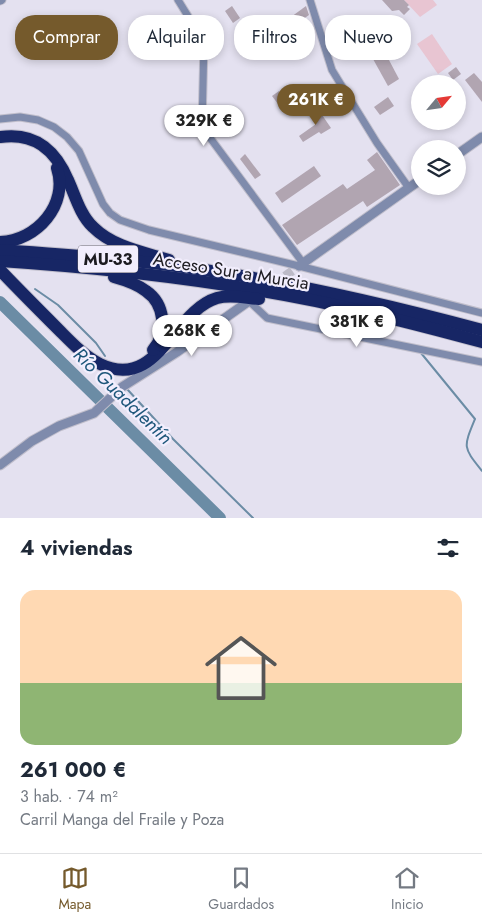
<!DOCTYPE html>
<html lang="es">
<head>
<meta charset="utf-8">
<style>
  body { margin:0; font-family:Jost,sans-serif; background:#f2f2f3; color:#1f2937; height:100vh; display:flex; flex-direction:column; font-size:19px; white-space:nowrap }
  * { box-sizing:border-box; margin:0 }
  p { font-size:16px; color:#747a83 }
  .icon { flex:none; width:28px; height:28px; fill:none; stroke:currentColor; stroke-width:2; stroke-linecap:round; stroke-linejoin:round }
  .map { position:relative; height:518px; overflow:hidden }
  .side { display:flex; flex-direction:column; background:#fff; flex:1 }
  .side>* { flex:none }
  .hud { position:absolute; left:15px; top:15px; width:452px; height:45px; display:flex; gap:10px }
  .needle { width:32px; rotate:61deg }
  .tools { position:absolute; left:411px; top:75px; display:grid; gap:10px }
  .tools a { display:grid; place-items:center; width:55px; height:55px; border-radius:50%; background:#fff; box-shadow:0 2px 8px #0003; font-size:25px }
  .price { position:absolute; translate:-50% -42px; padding:0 11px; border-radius:18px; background:#fff; color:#222; font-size:16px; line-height:32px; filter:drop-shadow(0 1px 2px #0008) }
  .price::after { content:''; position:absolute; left:50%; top:30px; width:15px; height:11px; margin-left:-8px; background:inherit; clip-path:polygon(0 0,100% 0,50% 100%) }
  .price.on { background:#755a2c; color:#fff }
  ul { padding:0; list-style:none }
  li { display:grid; align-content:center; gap:10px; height:265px; padding:0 20px }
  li+li { border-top:1px solid #e0e1e3 }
  li span { display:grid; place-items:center; height:155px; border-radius:15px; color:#555 }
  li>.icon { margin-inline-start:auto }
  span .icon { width:90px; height:90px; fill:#fffc; stroke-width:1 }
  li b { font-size:21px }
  h2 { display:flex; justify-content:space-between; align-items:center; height:60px; padding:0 20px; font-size:21px }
  .chip { padding:0 18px; border-radius:20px; background:#fff; box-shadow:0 2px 8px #0003; font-size:18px; line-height:45px }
  .chip.on { background:#755a2c; color:#fff }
  .dock { display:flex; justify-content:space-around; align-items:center; height:70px; border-top:1px solid #e0e1e3; background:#fff; font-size:14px; color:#747a83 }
  .dock a { display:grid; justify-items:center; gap:2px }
  .dock .on { color:#755a2c }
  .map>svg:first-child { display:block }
  .green { fill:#e8c5d2 }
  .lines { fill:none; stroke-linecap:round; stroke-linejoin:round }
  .stream { stroke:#6b8ca5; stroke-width:2 }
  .river { stroke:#6b8ca5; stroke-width:12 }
  .building { fill:#b1a5b1 }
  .tertiary-tunnel { stroke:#bcbac7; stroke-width:9; stroke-dasharray:9 4.5; stroke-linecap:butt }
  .minor-casing { stroke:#c0becb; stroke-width:9 }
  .tertiary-casing { stroke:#c0becb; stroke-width:11 }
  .motorway-casing { stroke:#c0becb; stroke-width:14 }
  .minor { stroke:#7f8bac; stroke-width:7 }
  .tertiary { stroke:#7f8bac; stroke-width:9 }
  .motorway { stroke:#172665; stroke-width:12 }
  .labels { text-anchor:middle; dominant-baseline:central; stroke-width:4.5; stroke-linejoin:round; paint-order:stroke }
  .shield { fill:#f2eefd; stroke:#5d5b63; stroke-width:1 }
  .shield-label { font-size:16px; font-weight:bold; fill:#1d1c21 }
  .street-label { font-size:18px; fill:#1d1c21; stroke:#f2eefd }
  .water-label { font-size:19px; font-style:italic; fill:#1d567a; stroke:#f2eefd }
</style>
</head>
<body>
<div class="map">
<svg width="482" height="518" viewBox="0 0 482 518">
  <rect width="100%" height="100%" fill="#e4e1f0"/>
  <g class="green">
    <path d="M404,0H433L437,5L420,17Z"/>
    <path d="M432,34L452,64L438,74L417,44Z"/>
  </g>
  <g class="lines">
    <g class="stream">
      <path d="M35,289L58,305L96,343L105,356"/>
      <path d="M421,353L475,419C463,448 463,447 482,471"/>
      <path d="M127,389L173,439L253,518"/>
    </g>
    <path class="river" d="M0,302L220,518"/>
  </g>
  <g class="building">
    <path d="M382,0H404L409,5L407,7L410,9L404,15L399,10L392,11Z"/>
    <path d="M232,6L240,18L233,23L225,11Z"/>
    <path d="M306,6L309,15L296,24L291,17Z"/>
    <path d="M176,23L186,40L175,47L165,30Z"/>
    <path d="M380,43L399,79L388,86L368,50Z"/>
    <path d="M456,67L461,74L453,80L448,73Z"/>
    <path d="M474,73L482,82V102L465,80Z"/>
    <path d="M279,91L285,99L278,104L272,96Z"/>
    <path d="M388,97L394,106L380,115L374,107Z"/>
    <path d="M318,109L331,128L321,134L319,132L303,142L299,136L316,124L309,115Z"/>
    <path d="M377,152L400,185L367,207L363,201L297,245L282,225L343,184L347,189L375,170L367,160Z"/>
    <path d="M245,154L261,175L255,179L240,159Z"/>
    <path d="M314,166L321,176L282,203L275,193Z"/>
  </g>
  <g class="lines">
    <path class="tertiary-tunnel" d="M274,284L299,266"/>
    <defs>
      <g id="minor">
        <path d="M178,0L204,42L202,127L303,263"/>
        <path d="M310,0L332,70L377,143L409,188"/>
        <path d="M0,1L2,0"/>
        <path d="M0,119L20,117L38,120L54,127L67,137L79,151L103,204L110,213L120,220L149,230L299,266L482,313"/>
        <path d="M249,301L267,318L482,362"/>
      </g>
      <g id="tertiary">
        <path d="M458,154L482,137"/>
        <path d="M299,266L420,180"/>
        <path d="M0,465L32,441L59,426L94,413L122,387L177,352L249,301"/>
      </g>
      <g id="motorway">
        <path d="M0,137C34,132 55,149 68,180C75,195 80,215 93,227C113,247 143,252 169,260"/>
        <path d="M0,242C37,241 69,204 57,168"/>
        <path d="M0,250C71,255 141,260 211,271C303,285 393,306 482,330"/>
        <path d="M0,261C106,268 212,280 316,301C372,313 427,327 482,342"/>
        <path d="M0,270C19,290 39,310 59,330C71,342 84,356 100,364C158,392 173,311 217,298C231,294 245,298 259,299"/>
        <path d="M114,277C125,280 137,284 146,291C165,304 168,333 153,350"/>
      </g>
    </defs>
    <use href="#minor" class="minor-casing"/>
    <use href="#tertiary" class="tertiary-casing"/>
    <use href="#motorway" class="motorway-casing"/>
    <use href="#minor" class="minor"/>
    <use href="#tertiary" class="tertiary"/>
    <use href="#motorway" class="motorway"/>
  </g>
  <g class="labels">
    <rect class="shield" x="78" y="245.5" width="60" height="27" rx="4"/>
    <g class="shield-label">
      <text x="108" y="259">MU-33</text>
    </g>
    <g class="street-label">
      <text transform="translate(231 271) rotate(9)">Acceso Sur a Murcia</text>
    </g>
    <g class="water-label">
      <text transform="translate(123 396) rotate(44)">Río Guadalentín</text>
    </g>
  </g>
</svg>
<div class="tools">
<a><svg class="needle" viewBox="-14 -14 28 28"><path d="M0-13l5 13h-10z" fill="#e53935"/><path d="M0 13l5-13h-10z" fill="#747a83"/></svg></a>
<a><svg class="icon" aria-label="layers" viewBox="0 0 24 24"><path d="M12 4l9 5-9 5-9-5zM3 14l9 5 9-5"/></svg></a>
</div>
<b class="price on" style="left:316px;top:126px">261K €</b>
<b class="price" style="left:204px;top:147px">329K €</b>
<b class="price" style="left:357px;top:348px">381K €</b>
<b class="price" style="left:192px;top:357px">268K €</b>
<div class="hud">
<a class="chip on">Comprar</a>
<a class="chip">Alquilar</a>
<a class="chip">Filtros</a>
<a class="chip">Nuevo</a>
</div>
</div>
<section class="side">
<h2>4 viviendas<svg class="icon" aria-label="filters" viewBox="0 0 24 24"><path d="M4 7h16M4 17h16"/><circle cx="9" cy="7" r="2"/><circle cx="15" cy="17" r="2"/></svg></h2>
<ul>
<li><span style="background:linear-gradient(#ffd9b3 60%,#8fb573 0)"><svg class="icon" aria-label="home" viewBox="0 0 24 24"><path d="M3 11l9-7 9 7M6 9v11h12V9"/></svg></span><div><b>261 000 €</b><p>3 hab. · 74 m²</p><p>Carril Manga del Fraile y Poza</p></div></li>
</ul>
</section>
<nav class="dock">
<a class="on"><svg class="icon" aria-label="map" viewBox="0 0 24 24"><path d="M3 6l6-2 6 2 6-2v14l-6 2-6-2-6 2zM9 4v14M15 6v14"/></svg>Mapa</a>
<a><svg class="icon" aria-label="saved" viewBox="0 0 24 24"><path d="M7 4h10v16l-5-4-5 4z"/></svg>Guardados</a>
<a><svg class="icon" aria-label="home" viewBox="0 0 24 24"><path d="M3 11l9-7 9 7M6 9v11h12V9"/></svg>Inicio</a>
</nav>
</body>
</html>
